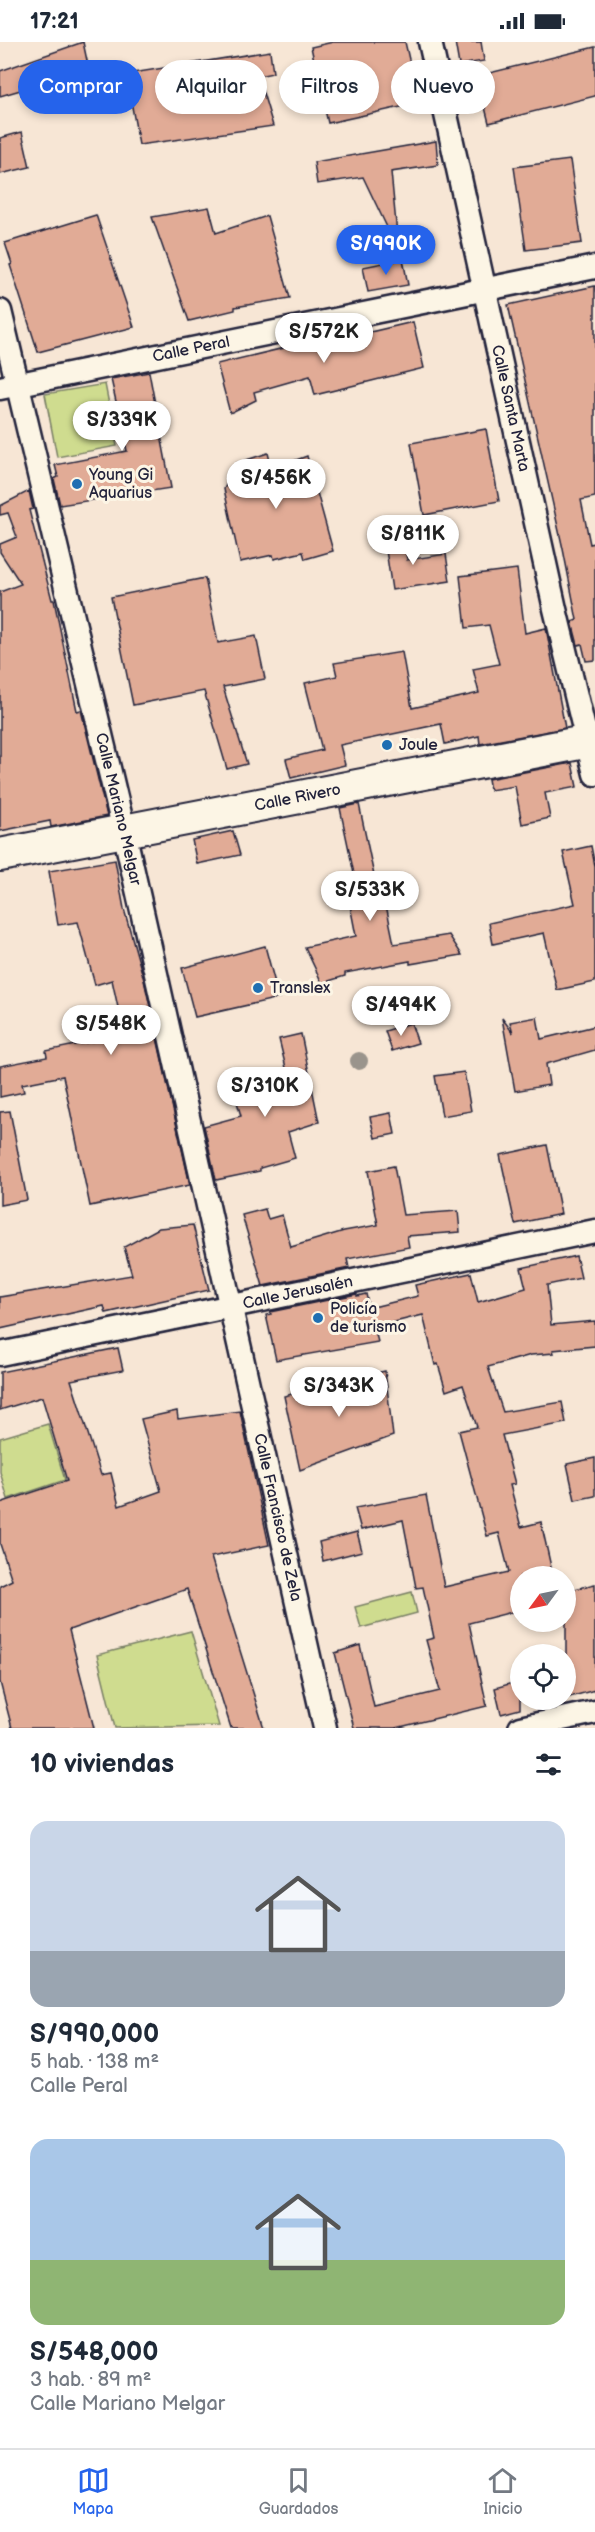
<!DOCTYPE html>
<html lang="es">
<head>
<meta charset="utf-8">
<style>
  body { margin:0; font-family:"Balsamiq Sans",sans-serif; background:#f2f2f3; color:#1f2937; height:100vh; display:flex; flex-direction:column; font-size:22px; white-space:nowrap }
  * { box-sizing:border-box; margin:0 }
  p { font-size:20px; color:#747a83 }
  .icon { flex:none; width:33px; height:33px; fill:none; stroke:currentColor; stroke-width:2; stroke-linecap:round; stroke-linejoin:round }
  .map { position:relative; height:1686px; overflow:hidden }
  .panel { display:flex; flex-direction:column; background:#fff; flex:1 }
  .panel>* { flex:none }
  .hud { position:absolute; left:18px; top:18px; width:560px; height:54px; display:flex; gap:12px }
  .needle { width:39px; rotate:237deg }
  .tools { position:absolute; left:510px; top:1524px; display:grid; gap:12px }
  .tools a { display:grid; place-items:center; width:66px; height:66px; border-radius:50%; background:#fff; box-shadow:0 3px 9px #0003; font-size:30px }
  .price { position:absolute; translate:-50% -51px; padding:0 14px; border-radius:21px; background:#fff; color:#222; font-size:20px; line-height:39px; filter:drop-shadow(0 2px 3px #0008) }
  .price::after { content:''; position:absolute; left:50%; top:36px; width:18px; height:14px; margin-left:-9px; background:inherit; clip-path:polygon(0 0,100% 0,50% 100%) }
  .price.active { background:#2563eb; color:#fff }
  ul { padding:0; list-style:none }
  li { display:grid; align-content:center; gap:12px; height:318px; padding:0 30px }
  li span { display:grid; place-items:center; height:186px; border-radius:18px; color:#555 }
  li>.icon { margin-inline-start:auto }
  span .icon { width:108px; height:108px; fill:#fffc; stroke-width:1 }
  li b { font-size:26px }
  h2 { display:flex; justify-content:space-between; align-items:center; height:72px; padding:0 30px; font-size:26px }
  .pill { padding:0 21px; border-radius:27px; background:#fff; box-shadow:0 3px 9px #0003; font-size:21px; line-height:54px }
  .pill.active { background:#2563eb; color:#fff }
  .status { display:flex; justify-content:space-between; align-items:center; height:42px; padding:0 30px; background:#fff; direction:ltr }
  .status svg { height:16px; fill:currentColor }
  .tabs { display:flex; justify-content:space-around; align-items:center; height:84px; border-top:2px solid #e0e1e3; background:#fff; font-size:16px; color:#747a83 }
  .tabs a { display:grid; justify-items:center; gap:3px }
  .tabs .active { color:#2563eb }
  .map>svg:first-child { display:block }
  .green { fill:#cfdc8f; stroke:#787f65; stroke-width:1.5 }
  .building { fill:#e1ab96; stroke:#22223b; stroke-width:1.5 }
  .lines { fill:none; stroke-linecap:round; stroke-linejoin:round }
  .street-casing { stroke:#22223b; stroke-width:27 }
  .secondary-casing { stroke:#22223b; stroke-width:36 }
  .street { stroke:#fcf5e5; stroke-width:22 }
  .secondary { stroke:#fcf5e5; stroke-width:32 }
  .tree { fill:#9a948c }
  .poi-dot { fill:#1f6fb2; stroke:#fcf5e5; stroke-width:2 }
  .labels { text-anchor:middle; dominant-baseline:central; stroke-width:6; stroke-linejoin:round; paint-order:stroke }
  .street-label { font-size:16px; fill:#22223b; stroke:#fcf5e5 }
  .poi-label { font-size:16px; fill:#22223b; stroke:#fcf5e5; text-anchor:start }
</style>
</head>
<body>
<div class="status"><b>17:21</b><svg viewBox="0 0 49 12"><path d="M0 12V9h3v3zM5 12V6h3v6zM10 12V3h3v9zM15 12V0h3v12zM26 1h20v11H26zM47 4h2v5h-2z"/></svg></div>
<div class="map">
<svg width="595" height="1686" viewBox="0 0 595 1686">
  <rect width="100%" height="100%" fill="#f7e6d5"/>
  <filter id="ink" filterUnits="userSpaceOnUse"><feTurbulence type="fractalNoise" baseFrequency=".0167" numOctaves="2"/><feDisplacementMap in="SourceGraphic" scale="12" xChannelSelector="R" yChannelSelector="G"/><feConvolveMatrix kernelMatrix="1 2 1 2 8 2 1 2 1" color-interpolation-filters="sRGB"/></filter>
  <g filter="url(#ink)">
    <g class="green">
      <path d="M105,342L117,404L57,415L45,352Z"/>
      <path d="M48,1382L65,1438L8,1457L0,1430V1396Z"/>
      <path d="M412,1550L417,1571L361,1586L355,1565Z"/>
      <path d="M191,1589L219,1684L115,1686L97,1613Z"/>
    </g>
    <g class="building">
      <path d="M83,0L89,28L0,54V29Z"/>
      <path d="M333,0H405L419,61L328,81L311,5Z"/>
      <path d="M455,0H481L484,19L459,23Z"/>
      <path d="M595,5V54L489,81L477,34Z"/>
      <path d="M270,9L273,31L258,34L273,84L139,103L126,32Z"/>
      <path d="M22,90L30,125L0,132V96Z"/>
      <path d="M436,99L438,123L391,130L398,203L396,204L363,135L317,142L314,120Z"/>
      <path d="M570,118L582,201L526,208L514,125Z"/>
      <path d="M209,165L216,191L267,174L290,256L235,265V268L189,279L152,175Z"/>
      <path d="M96,173L134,285L38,310L10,223L12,222L5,201Z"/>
      <path d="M403,217L408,243L368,250L363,225Z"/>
      <path d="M595,244V455L581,458L590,502L595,501V618L586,619L582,602L578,603L572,580L577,578L563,507L508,263Z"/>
      <path d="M413,280L424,326L315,353L310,334L254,350L256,358L230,371L217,322L297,303L298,307Z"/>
      <path d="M149,330L171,446L60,463L54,437L58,435L55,423L127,409L111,337Z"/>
      <path d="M486,387L499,459L424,473L411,401Z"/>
      <path d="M268,411L272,427L307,414L333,509L305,517L303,510L274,517L273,513L240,520L224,447L237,421Z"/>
      <path d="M29,449L33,467L29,468L52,558H54L77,669L81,668L107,774L51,785L50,779L0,789V550L21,542L0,510V502L17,495L8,471L0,473V464Z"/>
      <path d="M403,492L407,518L446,512L450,539L392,548L384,495Z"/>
      <path d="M517,527L525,591L546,586L565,686L480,702L479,694L445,702L441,682L340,703L345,723L291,736L286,717L322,708L305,641L337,634L334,621L402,610L412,666L479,651L473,627L499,622L489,583L466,586L460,534Z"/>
      <path d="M205,536L218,601L256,594L265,637L223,645L247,722L227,727L204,649L133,663L111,555Z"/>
      <path d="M572,721L577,745L545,751L550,776L522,782L515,744L490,748L488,737Z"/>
      <path d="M359,762L380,862L386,863L394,902L449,893L462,913L410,922V919L345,931V934L322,941L305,905L356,894L349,858L360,860L340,766Z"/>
      <path d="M233,789L240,813L197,822L192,798Z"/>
      <path d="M591,804L595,824V940L557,948L544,891L493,902L489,881L575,862L563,810Z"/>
      <path d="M115,818L124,867L144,938L190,1143L90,1164L63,1034L22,1042L24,1050L0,1055V1024L47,1015L46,1009L124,993L112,938L95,943L78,880L58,883L49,829Z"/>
      <path d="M265,904L279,956L195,975L182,926Z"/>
      <path d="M537,975L541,997L595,984V1008L546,1022L549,1043L515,1049L502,976L513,991L510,980Z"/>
      <path d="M411,981L418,1001L392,1009L385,989Z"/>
      <path d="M301,992L319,1080L288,1090L295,1116L260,1126V1129L216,1138L204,1084L241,1074L233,1046L287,1030L279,997Z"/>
      <path d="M464,1030L471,1069L442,1074L435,1034Z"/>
      <path d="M10,1069L27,1158L0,1163V1070Z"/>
      <path d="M391,1071L395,1092L375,1096L370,1075Z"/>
      <path d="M547,1103L561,1172L515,1182L500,1113Z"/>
      <path d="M394,1124L403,1173L458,1169L460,1190L407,1194L409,1205L347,1217L349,1226L263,1244L242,1173L265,1167L268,1177L282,1173L291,1205L344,1189L378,1183L368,1129Z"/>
      <path d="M193,1183L209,1248L106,1271L104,1264L0,1287V1255L132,1233L124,1205L159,1186Z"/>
      <path d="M576,1214L581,1236L547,1243L551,1283L595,1279V1304L553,1308L554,1311L531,1313L488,1325L503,1370L562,1360L566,1381L502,1393L515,1442L510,1443L521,1485L541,1480L553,1534H520V1568L469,1581L487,1664L396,1686H354L335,1611L360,1603L374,1665L440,1649L426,1598L434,1596L423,1545L416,1546L403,1478L361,1488L355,1466L426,1453L444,1545L509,1530L499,1491L487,1494L459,1389L477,1385L463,1343L446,1349L438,1322L435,1323L423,1273L374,1285L378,1300L276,1318L266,1273L271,1272L270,1270L357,1252V1254L366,1252L369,1266L418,1254L415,1243L471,1231L478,1260L526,1246L521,1226Z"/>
      <path d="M118,1306L123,1328L71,1338L101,1433L111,1431L119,1464L161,1449L141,1377L177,1369L178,1377L240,1369L269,1503L211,1515L264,1686H231L187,1547L69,1588L94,1686H12L0,1640V1544L12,1538L0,1502V1461L67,1439L42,1355L0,1368V1330Z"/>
      <path d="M385,1329L393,1394L300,1428L284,1354Z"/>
      <path d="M595,1416V1454L575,1458L567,1422Z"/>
      <path d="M357,1490L362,1509L323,1519L319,1500Z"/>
      <path d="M595,1542V1648L566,1656V1549Z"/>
      <path d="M520,1639V1667L501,1672L495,1646Z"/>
    </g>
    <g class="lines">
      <defs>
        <g id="street">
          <path id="s1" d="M430,0L555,567L595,732"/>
          <path id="s2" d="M0,269L124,789L325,1686"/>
          <path id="s3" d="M0,346L595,225"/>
          <path id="s4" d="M0,1312L595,1189"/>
          <path d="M520,1686L595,1670"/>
        </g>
        <g id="secondary">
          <path id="s5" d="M0,813L595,698"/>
        </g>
      </defs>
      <use href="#street" class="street-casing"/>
      <use href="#secondary" class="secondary-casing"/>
      <use href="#street" class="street"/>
      <use href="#secondary" class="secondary"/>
    </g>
    <circle class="tree" cx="359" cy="1019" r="9"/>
  </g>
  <g class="poi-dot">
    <circle cx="77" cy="442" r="6"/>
    <circle cx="387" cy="703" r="6"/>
    <circle cx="258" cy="946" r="6"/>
    <circle cx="318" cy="1276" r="6"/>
  </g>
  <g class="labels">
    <g class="street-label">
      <text stroke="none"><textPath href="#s3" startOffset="195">Calle Peral</textPath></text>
      <text stroke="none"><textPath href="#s1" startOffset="375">Calle Santa Marta</textPath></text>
      <text stroke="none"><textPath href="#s5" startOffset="303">Calle Rivero</textPath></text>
      <text stroke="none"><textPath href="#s2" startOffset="512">Calle Mariano Melgar</textPath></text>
      <text stroke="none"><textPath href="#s4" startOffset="304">Calle Jerusalén</textPath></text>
      <text stroke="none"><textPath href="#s2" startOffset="1238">Calle Francisco de Zela</textPath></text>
    </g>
    <g class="poi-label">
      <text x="89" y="433">Young Gi<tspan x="89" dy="18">Aquarius</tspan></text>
      <text x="399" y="703">Joule</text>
      <text x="270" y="946">Translex</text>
      <text x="330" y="1267">Policía<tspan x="330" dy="18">de turismo</tspan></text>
    </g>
  </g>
</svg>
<div class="tools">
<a><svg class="needle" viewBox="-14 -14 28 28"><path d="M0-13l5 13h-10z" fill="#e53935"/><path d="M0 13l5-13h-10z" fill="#747a83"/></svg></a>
<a><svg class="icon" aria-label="locate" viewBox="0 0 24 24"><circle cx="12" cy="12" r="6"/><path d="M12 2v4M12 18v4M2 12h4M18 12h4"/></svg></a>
</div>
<b class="price active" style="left:386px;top:234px">S/990K</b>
<b class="price" style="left:324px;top:322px">S/572K</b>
<b class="price" style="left:122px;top:410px">S/339K</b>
<b class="price" style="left:276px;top:468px">S/456K</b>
<b class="price" style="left:413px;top:524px">S/811K</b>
<b class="price" style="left:370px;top:880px">S/533K</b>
<b class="price" style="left:401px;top:995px">S/494K</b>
<b class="price" style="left:111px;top:1014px">S/548K</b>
<b class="price" style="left:265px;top:1076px">S/310K</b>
<b class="price" style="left:339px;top:1376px">S/343K</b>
<div class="hud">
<a class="pill active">Comprar</a>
<a class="pill">Alquilar</a>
<a class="pill">Filtros</a>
<a class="pill">Nuevo</a>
</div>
</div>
<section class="panel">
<h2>10 viviendas<svg class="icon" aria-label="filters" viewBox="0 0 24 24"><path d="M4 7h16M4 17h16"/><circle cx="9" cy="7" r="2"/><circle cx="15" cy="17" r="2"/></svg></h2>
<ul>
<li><span style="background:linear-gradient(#c9d6e8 70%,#9aa5b1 0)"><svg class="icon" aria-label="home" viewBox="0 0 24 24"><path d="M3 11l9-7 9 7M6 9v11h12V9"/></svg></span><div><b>S/990,000</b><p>5 hab. · 138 m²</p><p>Calle Peral</p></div></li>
<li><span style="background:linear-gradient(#a9c7e8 65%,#8fb573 0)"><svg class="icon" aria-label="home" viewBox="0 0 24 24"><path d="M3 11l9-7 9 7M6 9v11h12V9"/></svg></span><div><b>S/548,000</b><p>3 hab. · 89 m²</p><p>Calle Mariano Melgar</p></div></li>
</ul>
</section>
<nav class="tabs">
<a class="active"><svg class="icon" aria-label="map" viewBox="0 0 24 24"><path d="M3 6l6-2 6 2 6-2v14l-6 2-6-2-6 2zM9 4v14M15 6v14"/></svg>Mapa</a>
<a><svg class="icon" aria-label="saved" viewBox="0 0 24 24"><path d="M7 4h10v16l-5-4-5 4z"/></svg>Guardados</a>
<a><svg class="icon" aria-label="home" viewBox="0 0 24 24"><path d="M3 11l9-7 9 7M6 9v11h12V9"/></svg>Inicio</a>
</nav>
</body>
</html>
